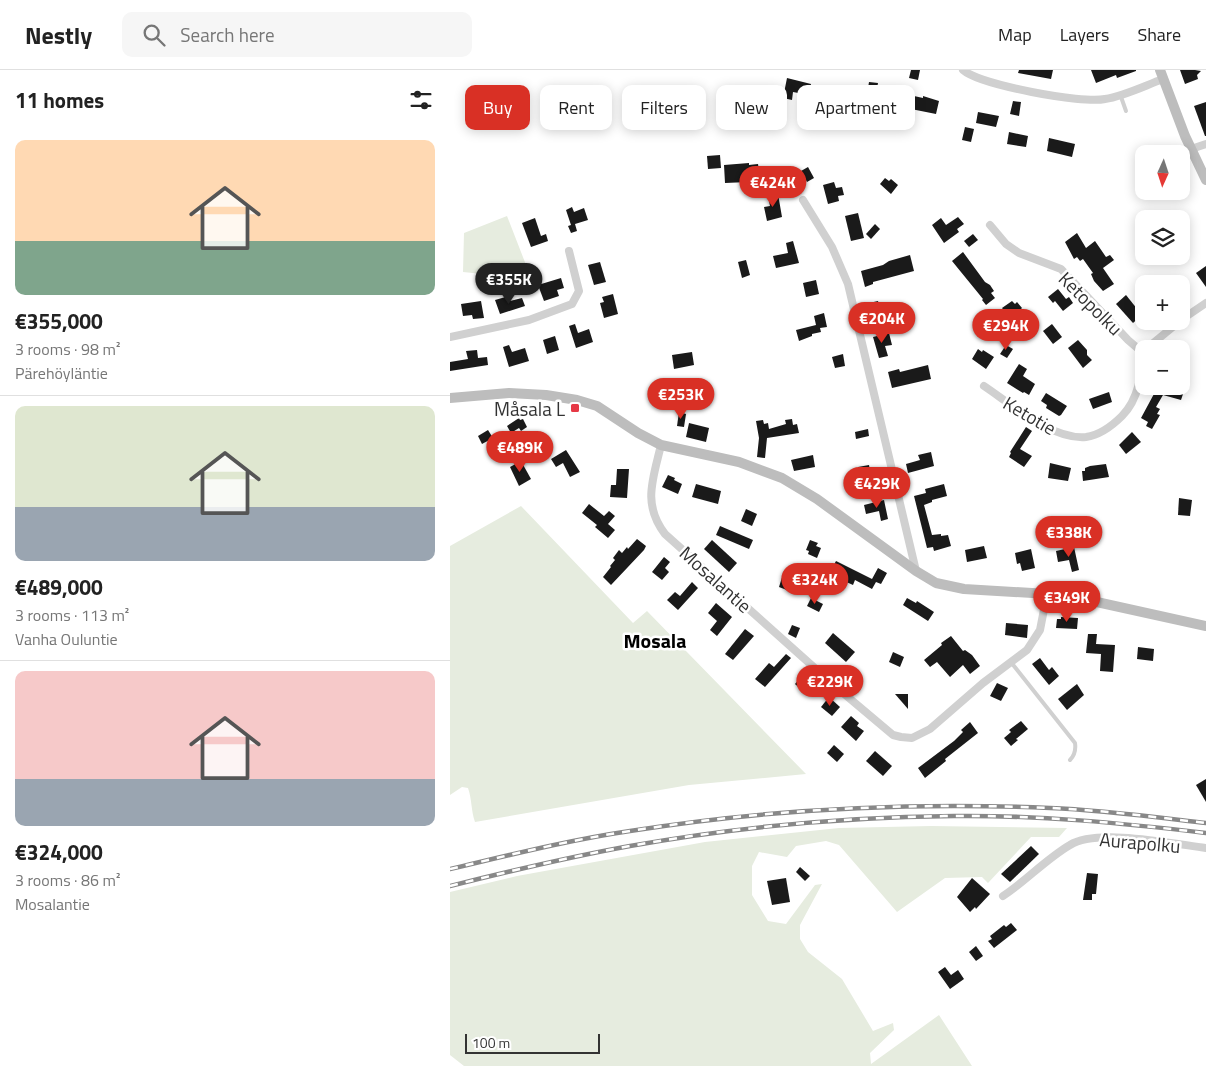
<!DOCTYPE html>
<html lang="en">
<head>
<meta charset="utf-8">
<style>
  body { margin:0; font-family:"Titillium Web",sans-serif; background:#f6f6f6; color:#222; height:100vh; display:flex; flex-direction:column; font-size:19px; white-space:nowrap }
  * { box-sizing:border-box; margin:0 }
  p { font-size:16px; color:#767676 }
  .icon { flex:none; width:28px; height:28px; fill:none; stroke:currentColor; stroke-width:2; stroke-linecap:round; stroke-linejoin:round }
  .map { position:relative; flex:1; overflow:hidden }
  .panel { display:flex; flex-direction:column; background:#fff; width:450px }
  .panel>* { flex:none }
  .top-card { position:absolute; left:15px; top:15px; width:475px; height:45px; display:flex; gap:10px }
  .needle { width:32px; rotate:183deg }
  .buttons { position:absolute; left:685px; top:75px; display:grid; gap:10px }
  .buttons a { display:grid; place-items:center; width:55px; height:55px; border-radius:10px; background:#fff; box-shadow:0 2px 12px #0003; font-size:25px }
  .scale { position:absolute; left:15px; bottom:12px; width:135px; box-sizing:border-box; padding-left:5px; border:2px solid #333; border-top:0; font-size:14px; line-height:18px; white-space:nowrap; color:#333; -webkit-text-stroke:4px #fff; paint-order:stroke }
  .price { position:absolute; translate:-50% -42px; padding:0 11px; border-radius:18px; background:#d93025; color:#fff; font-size:16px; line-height:32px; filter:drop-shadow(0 1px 2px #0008) }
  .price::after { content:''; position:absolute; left:50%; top:30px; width:15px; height:11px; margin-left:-8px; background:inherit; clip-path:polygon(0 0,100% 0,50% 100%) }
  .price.current { background:#222; color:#fff }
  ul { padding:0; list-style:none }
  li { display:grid; align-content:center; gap:10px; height:265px; padding:0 15px }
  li+li { border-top:1px solid #e0e0e0 }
  li span { display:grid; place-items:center; height:155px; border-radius:10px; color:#555 }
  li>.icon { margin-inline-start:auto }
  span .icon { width:90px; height:90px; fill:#fffc; stroke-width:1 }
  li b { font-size:21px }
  h2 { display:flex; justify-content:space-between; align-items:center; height:60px; padding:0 15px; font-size:21px }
  .tag { padding:0 18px; border-radius:10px; background:#fff; box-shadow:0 2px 12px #0003; font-size:18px; line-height:45px }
  .tag.current { background:#d93025; color:#fff }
  header { display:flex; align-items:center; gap:30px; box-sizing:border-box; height:70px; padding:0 25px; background:#fff; border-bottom:1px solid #e0e0e0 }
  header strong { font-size:24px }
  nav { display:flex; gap:28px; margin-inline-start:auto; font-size:18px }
  .search { width:350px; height:45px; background:#f6f6f6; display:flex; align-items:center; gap:12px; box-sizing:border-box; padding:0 18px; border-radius:10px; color:#767676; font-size:19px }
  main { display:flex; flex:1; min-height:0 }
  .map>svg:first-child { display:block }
  .green { fill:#e6ecdf }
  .building { fill:#1a1a1a }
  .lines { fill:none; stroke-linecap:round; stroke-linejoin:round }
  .lane { stroke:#d0d0d0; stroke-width:4 }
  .street { stroke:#d0d0d0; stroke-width:8 }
  .secondary { stroke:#bdbdbd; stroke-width:10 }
  .rail-casing { stroke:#888; stroke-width:4.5 }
  .rail { stroke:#fff; stroke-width:2.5; stroke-dasharray:8; stroke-linecap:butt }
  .poi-dot { fill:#e63946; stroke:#fff; stroke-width:2 }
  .labels { text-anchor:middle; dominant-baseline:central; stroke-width:5; stroke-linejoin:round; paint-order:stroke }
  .street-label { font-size:19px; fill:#333; stroke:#fff }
  .poi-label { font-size:19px; fill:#333; stroke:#fff; text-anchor:end }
  .neighbourhood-label { font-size:20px; font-weight:bold; fill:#000; stroke:#fff }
</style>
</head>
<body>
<header>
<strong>Nestly</strong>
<div class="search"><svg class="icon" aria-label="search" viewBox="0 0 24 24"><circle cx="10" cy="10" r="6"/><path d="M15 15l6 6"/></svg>Search here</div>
<nav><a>Map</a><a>Layers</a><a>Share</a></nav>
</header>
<main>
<section class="panel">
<h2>11 homes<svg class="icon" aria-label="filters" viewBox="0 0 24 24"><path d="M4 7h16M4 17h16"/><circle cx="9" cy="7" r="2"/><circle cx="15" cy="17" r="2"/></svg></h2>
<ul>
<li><span style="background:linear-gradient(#ffd9b3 65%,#7fa58c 0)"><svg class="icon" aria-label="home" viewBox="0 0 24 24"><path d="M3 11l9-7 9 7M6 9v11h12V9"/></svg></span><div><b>€355,000</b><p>3 rooms · 98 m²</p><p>Pärehöyläntie</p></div></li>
<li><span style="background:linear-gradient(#dfe7d0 65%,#9aa5b1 0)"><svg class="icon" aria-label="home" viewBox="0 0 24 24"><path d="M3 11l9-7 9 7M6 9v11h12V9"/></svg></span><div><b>€489,000</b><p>3 rooms · 113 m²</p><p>Vanha Ouluntie</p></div></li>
<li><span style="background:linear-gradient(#f6c9c9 70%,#9aa5b1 0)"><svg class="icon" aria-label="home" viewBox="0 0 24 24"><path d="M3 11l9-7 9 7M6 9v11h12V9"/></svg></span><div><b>€324,000</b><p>3 rooms · 86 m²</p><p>Mosalantie</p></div></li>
</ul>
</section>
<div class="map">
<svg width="756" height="996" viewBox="0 0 756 996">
  <rect width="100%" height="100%" fill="#fff"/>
  <g class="green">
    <path d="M57,146L78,200L42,212L33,204L13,202L14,163Z"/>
    <path d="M71,436L183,553L197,541L356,704L239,715L25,752C21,741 22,729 18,718L12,717L0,725V476Z"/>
    <path d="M481,756L617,758L609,767H581L538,813L532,807L495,808L447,842L389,775L376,771L346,776L337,787L309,782L302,796V825L318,851L336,854L365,815L372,814L350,855V869L358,882L392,909L423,961L443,953L444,960L420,983L421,994L489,945L522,996H14L0,985V822L67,806L255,772L389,758Z"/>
  </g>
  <g class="building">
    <path d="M461,0H470L468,10L459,8Z"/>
    <path d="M569,0H603L601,9L568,3Z"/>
    <path d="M641,0H686V1L667,8L666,5L646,13Z"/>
    <path d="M730,0H745L751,1L747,5L748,9L735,14Z"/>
    <path d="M337,8L361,14L359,25L343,22L342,30L333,28Z"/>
    <path d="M419,12L428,13L426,24L440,26L437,40L415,36Z"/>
    <path d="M378,15L404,20L401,33L375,30Z"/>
    <path d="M464,26L473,28V26L489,31L486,44L461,39Z"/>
    <path d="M563,31L571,32L569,46L560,44Z"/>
    <path d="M756,32V66H755L744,36Z"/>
    <path d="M528,42L549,46L546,57L526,53Z"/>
    <path d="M515,57L524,59L521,72L512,70Z"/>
    <path d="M559,62L578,66L576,77L557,74Z"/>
    <path d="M599,68L625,74L622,87L597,81Z"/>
    <path d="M270,85L271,98L258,99L257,86Z"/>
    <path d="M299,93V95L308,94L310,108L298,109V112L275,113L274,95Z"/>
    <path d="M358,97L364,108L357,112L351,101Z"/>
    <path d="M435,108L439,111L441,109L448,115L441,124L430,114Z"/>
    <path d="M384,112L386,118L392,117L394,125L388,126L389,131L378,134L373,115Z"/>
    <path d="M328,124L332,147L317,151L314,137L320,136L318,126Z"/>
    <path d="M122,137L124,142L134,138L138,150L125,154L127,161L121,163L118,156L121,155L116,140Z"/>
    <path d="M408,143L414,168L401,171L395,146Z"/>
    <path d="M508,147L514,154L507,159L509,162L494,173L482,155L491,148L496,155Z"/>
    <path d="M85,148L91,166L96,164L98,171L81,177L72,153Z"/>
    <path d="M425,154L430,159L421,169L416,164Z"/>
    <path d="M627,163L636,178L645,171L656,187L660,185L664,190L653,198L664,214L653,221L644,211L641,204L643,203L633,189L630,191L627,187L624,189L615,172Z"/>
    <path d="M523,164L528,170L519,177L514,171Z"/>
    <path d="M343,171L349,193L326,198L323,186L338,183L336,173Z"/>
    <path d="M513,182L535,212L540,215L544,221L541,223L545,228L536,235L532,230L533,229L502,191Z"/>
    <path d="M460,185L464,201L423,212V214L415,217L411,201L433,195L439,191Z"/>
    <path d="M296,190L300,205L292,208L288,192Z"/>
    <path d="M150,192L156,212L144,215L138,195Z"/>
    <path d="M756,196V217L746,203Z"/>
    <path d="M111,208L114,218L107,220L109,226L94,231L88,215Z"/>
    <path d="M366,210L369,224L356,227L353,213Z"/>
    <path d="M608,219L616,229L619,227L623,233L613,241L605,231L603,233L598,227Z"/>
    <path d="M163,224L168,244L154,248L150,233L154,232L152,227Z"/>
    <path d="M676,225L692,245L683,253L666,234Z"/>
    <path d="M59,226L60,231L72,228L75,236L50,244L45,230Z"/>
    <path d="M31,231L34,248L23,249L22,245L13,246L11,234Z"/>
    <path d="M428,231L432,249L420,253L415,234Z"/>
    <path d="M562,231L565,234L567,232L572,238L570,240L576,248L566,256L552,238Z"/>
    <path d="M374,243L377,257L370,258L371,262L362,264V266L349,271L346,260L366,255L364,246Z"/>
    <path d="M125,254L128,263L139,259L143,272L126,278L119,256Z"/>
    <path d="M602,254L612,267L603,274L593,261Z"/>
    <path d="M439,263L442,275L435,276L438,286L429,288L423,267Z"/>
    <path d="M105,266L109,280L97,284L93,270Z"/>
    <path d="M628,270L637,280V285L642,290L633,298L618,278Z"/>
    <path d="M59,275L62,282L75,278L79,291L59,297L53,277Z"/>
    <path d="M556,275L563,279L557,288L550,284Z"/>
    <path d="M528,279L532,282L533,280L544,287L536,299L522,289Z"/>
    <path d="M27,280L28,288L37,287L38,295L0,301V292L18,289L16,281Z"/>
    <path d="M242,282L244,295L224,299L222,285Z"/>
    <path d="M393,284L395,296L385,298L382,287Z"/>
    <path d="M569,294L577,299L573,306L585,314L579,325L574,322L573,323L557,313Z"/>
    <path d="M478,295L481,309L442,318L438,302L449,299L450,302Z"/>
    <path d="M694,316H716L734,321L731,330L713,325L706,337L710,339L707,344L710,345L702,359L696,356L698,352L691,348L705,322L693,319Z"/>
    <path d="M659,322L662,332L643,339L639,329Z"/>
    <path d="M596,323L617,336L611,345L609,346L596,338L597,335L591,331Z"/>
    <path d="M229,342L236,344L234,357L227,356Z"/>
    <path d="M69,348L70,350L73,349L77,357L71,361L69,358L61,363L57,356Z"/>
    <path d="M342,349L343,355L347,354L349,363L317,368L315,388L307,387L309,368L306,351L313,350L314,354L318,353L319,359L336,354L335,350Z"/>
    <path d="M239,353L259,358L256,372L236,367Z"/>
    <path d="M576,357L582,361L570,379L582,386L574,397L559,387L561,383L560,382Z"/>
    <path d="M418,359L419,366L406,369L405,362Z"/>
    <path d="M38,360L43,368L32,374L28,366Z"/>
    <path d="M682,362L691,372L676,384L669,375Z"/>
    <path d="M116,380L130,402L120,407L113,393L106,397L101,389Z"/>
    <path d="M481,382L484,396L458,403L456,394L470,390L468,385Z"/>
    <path d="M363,385L365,397L344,401L341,390Z"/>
    <path d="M71,391L81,409L69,416L60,397Z"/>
    <path d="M600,393L621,398L618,411L598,408Z"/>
    <path d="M656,394L659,407L633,411L632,401H635V398L640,396Z"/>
    <path d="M419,395L421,407L411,409L408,397Z"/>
    <path d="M167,399H179L177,428L160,427L161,415H166Z"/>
    <path d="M218,405L225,408L224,410L232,414L228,424L212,417Z"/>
    <path d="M246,414L271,421L268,434L242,427Z"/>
    <path d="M494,414L497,426L482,430V432L474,435L482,465L491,464V466L498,465L501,476L484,481L483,477L477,478L464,426L476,423L475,419Z"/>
    <path d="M729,428L742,430L740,446L728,445Z"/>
    <path d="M434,430L438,449L431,451L429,441L416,444L414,435Z"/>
    <path d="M139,434L154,446L159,441L165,446L158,454L165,460L158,468L145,457L147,455L132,443Z"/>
    <path d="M296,439L307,444L302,456L291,451Z"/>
    <path d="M270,456L303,470L299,479L266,465Z"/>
    <path d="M187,469L196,476L194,480L161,515L153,507L161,497L160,496L165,490L163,488L169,480L172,483L177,477L178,479Z"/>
    <path d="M262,470L287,493L279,502L254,479Z"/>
    <path d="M360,470L368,473L366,476L371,478L367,488L358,484L359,481L356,480Z"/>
    <path d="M534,476L537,488L517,492L515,480Z"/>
    <path d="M624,477L629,500L622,502L619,490L608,492L606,481Z"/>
    <path d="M581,479L585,498L572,501L570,493L567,494L565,483Z"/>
    <path d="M214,487L220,492L215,498L219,502L212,510L202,502Z"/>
    <path d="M386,491L422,509L428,498L437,503L431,514L426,512L422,519L405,510L403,515L379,504Z"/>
    <path d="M334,501L341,503L339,508L346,511L342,522L329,517Z"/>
    <path d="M242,512L248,518L228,540L217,530L225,522L230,526Z"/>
    <path d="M361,528L373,534L369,542L357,536Z"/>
    <path d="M457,528L466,533L467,531L484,542L478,551L453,535Z"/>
    <path d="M266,533L282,547L267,566L260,560L267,551L258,543Z"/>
    <path d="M611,547L628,548L627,559L606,558L607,549H611Z"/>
    <path d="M556,553L578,555L577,568L555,565Z"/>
    <path d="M342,555L350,558L346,568L338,564Z"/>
    <path d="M295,559L304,566L283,590L275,584Z"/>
    <path d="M383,563L405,582L396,592L375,573Z"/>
    <path d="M638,564H647L646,574L665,575L663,602L650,601L651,584L636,583Z"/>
    <path d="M501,566L513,581L515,580L522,585L530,596L520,604L513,595L500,607L487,592L480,597L474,590L492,575L491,573Z"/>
    <path d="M688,577L704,579L703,591L687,589Z"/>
    <path d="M443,582L454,587L450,597L439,592Z"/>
    <path d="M336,584L341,588L315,617L305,609L319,593L324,597Z"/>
    <path d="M590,588L599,600L602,597L609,606L599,615L582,594Z"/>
    <path d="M353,605L364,615L356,624L345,614Z"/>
    <path d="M547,613L558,618L551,631L540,626Z"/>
    <path d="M627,614L634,625L617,640L608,629Z"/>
    <path d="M445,624H458V639Z"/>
    <path d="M379,627L390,637L382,646L371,637Z"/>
    <path d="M401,646L409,653L407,656L414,661L406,671L391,657Z"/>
    <path d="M571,651L578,659L566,669L568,670L561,676L554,668L561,662L559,660Z"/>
    <path d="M520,652L528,663L495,689L496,691L475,708L468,698L504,671L513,662L511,660Z"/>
    <path d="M384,675L394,684L387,692L377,683Z"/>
    <path d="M425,681L442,696L433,706L416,691Z"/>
    <path d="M756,709V732L746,715Z"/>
    <path d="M581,776L589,784L560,812L551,804Z"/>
    <path d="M350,797L360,806L355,811L346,802Z"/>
    <path d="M637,803L648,804L646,824H642V830H633Z"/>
    <path d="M336,808L340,832L322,835L317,811Z"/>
    <path d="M522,808L540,824L526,839L525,837L520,842L507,827Z"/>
    <path d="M561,853L567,860L544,878L538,871L542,869L540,866L554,855L556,857Z"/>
    <path d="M526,876L533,886L526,891L519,882Z"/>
    <path d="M495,897L501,905L508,900L514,909L500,919L488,902Z"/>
  </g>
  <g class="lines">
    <g class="lane">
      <path d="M670,24L676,41"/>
      <path d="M560,591L625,673C626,680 625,685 620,690"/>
    </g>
    <g class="street">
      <path d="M513,0C530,15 632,34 655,29C674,26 694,16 713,9"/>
      <path d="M741,79L756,74"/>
      <path d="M353,130L382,177L398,214L466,501"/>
      <path d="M540,155L556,174L569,183L611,199L678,270L692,282"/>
      <path d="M731,250L756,233"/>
      <path d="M0,267L79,250L122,234L129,221L119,181"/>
      <path d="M696,279L730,251"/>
      <path d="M534,316C561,334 602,370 636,367C650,365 662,356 672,346C688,330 693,303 692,282L694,280"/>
      <path d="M211,375C203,409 192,434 215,464L386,617L443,665L451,667L462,668L480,659L533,613L577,580L590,560L597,524"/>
      <path d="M553,826C576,811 596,789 620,775C647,758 724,774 756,778"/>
    </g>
    <g class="secondary">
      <path d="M710,0L735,66L756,110"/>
      <path d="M0,328L59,323L96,325L127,330L147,336L188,363L211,375L289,392L332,408L367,429L466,501L486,513L514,519L615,525L756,556"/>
    </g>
    <defs>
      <g id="rail">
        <path d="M0,799C60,785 119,770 180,761C319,739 459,732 600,738C652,740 704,747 756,753"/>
        <path d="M0,816C60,801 119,787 180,776C286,757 395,747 504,746C588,745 672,753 756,763"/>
      </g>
    </defs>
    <use href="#rail" class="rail-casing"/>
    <use href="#rail" class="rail"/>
  </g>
  <rect class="poi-dot" x="120" y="333" width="10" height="10" rx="2.5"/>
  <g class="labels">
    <g class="street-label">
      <text transform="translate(641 233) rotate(45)">Ketopolku</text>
      <text transform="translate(580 345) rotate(30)">Ketotie</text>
      <text transform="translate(266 509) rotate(42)">Mosalantie</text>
      <text transform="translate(690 772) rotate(5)">Aurapolku</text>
    </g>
    <g class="poi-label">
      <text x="115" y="338">Måsala L</text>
    </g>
    <g class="neighbourhood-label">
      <text x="205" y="570">Mosala</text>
    </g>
  </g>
</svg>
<div class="buttons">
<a><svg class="needle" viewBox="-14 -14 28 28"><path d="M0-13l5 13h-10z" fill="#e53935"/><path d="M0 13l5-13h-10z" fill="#767676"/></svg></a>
<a><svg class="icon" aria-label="layers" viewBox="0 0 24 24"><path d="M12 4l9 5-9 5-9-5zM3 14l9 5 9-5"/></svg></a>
<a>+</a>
<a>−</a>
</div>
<div class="scale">100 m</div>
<b class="price" style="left:323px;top:138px">€424K</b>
<b class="price current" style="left:59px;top:235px">€355K</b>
<b class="price" style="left:432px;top:274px">€204K</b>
<b class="price" style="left:556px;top:281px">€294K</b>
<b class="price" style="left:231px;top:350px">€253K</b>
<b class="price" style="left:70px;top:403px">€489K</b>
<b class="price" style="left:427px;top:439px">€429K</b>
<b class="price" style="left:619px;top:488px">€338K</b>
<b class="price" style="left:365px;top:535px">€324K</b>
<b class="price" style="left:617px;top:553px">€349K</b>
<b class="price" style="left:380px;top:637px">€229K</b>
<div class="top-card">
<a class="tag current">Buy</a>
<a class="tag">Rent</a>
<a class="tag">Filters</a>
<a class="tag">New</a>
<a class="tag">Apartment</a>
</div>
</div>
</main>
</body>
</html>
